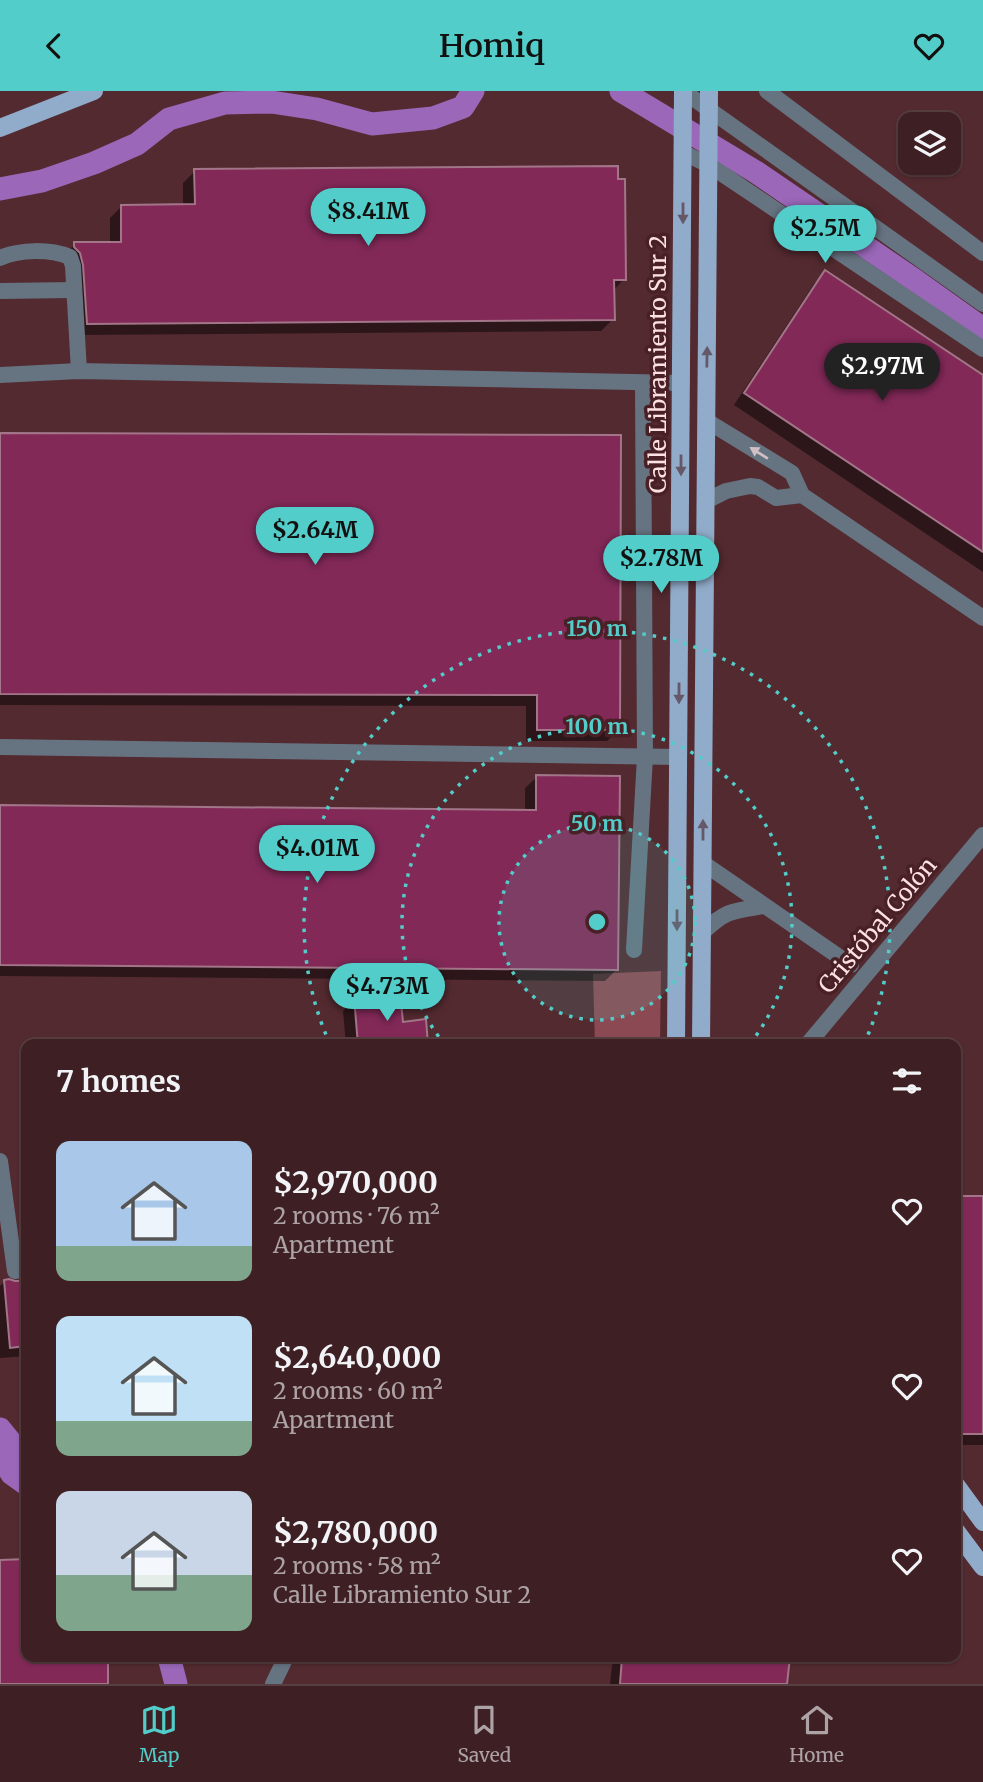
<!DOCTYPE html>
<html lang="en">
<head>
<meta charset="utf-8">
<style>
  body { margin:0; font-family:Merriweather,serif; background:#45282c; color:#f1f3f6; height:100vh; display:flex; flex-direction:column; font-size:26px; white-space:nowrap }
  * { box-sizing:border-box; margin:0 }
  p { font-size:23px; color:#ada3a6 }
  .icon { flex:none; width:38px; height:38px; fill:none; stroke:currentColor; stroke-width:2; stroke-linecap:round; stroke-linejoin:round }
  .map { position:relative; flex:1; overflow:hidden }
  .drawer { position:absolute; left:21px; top:948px; width:940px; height:623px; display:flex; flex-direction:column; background:#3e2024; border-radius:14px; box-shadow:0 2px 5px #0004,0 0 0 2px #573e41 }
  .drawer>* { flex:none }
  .controls { position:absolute; left:898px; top:21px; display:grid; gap:14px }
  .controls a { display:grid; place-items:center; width:63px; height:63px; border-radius:14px; background:#3e2024; box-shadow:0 2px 5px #0004,0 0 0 2px #573e41; font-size:35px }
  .price { position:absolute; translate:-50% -60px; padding:0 16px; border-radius:24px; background:#53cdc9; color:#111; font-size:23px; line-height:46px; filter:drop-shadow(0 2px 4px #0008) }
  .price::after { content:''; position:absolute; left:50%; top:42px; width:21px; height:16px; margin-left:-10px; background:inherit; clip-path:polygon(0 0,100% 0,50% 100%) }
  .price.selected { background:#222; color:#fff }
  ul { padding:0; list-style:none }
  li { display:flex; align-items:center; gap:21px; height:175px; padding:0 35px }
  li span { display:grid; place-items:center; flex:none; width:196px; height:140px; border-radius:14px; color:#555 }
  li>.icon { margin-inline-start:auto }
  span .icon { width:84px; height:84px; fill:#fffc; stroke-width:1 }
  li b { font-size:30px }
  h2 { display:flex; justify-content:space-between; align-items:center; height:84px; padding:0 35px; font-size:30px }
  header { display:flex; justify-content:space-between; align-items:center; height:91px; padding:0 35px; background:#53cdc9; color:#111; font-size:32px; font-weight:600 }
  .menu { display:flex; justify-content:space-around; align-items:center; height:98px; border-top:2px solid #573e41; background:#3e2024; font-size:19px; color:#ada3a6 }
  .menu a { display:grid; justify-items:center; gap:4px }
  .menu .selected { color:#53cdc9 }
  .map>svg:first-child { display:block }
  .green { fill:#8b4a53 }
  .shadow { fill:#0007 }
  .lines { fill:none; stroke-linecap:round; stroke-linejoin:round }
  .river { stroke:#9a67b9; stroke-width:23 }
  .building { fill:#832958; stroke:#a27588; stroke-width:2 }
  .minor { stroke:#667381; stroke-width:16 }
  .major { stroke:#91acca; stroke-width:18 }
  .oneway { fill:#655868 }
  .oneway2 { fill:#d0c0c6 }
  .ring { fill:none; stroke:#53cdc9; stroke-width:3.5; stroke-dasharray:3.5 7 }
  .labels { text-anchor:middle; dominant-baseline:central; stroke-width:7; stroke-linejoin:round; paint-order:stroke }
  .street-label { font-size:23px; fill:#fde1e3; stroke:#482026 }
  .centre { fill:#53cdc9; stroke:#482026; stroke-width:3.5 }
  .ring-label { font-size:21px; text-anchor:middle; font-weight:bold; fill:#53cdc9; stroke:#482026; stroke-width:7; stroke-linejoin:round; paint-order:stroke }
</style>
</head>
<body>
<header><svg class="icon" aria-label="back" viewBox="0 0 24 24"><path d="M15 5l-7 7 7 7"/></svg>Homiq<svg class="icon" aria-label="heart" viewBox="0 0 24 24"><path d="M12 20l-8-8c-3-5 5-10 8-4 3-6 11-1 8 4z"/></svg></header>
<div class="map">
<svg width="983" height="1593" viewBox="0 0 983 1593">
  <rect width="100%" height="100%" fill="#532a30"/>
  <path class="green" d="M661,880L660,954H595L593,883Z"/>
  <g class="shadow">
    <path d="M195,80L624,188L613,200V228L601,240L76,244L72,186L63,165L75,153H110V127L122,115H183V92Z"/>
    <path d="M826,181L983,287V481L734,314L814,193Z"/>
    <path d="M0,344L619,639L607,650H526V615L0,614Z"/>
    <path d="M537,686L617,878L605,890L0,885V716L525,721V697Z"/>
    <path d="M355,908L401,933L426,954H346L343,920Z"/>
    <path d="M259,947L260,954H188Z"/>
    <path d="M26,976V1028L22,980Z"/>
    <path d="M958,1107H983V1354H956V1109Z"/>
    <path d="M5,1190L16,1192L26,1190V1265L0,1267V1195Z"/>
    <path d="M613,1566H788L785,1593H610Z"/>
  </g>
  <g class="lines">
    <g class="river">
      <path d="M621,0L756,81L916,190L983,238"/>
      <path d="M0,98L42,90L94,72L137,53L169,28L225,12L271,11L317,18L372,33L433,27L463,16L473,0"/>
      <path d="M0,1338L26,1370"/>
      <path d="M0,1364L12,1383L26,1393"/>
      <path d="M169,1566L176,1593"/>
    </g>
  </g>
  <g class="building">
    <path d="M618,75V88H625L626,189H614L615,229L87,233L83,174L80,162L74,156V151H121V114L195,113L194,78Z"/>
    <path d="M825,179L983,284V461L744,302Z"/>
    <path d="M0,342L621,344L620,639H537V604L0,603Z"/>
    <path d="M536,684L620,685L618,879L0,874V714L536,719Z"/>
    <path d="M400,902L403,931L426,928L428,954H358L354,906Z"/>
    <path d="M958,1105H983V1343H959Z"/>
    <path d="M9,1188L15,1190H26V1255L10,1257L4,1189Z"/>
    <path d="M26,1468V1566H108V1593H0V1469Z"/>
    <path d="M622,1566H790L787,1593H620Z"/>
  </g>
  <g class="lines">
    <g class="minor">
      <path d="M683,0L983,213"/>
      <path d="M767,0L983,162"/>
      <path d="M684,62L709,74L983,258"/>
      <path d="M0,167C20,158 50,158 70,166L73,175L79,280"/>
      <path d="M0,200L74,199"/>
      <path d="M0,284L79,280L682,292"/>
      <path d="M707,330L792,382L802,404L983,527"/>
      <path d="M706,410L726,400L750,395L758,396L776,407L802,404"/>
      <path d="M0,656L679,666"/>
      <path d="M703,772L851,874"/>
      <path d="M702,842C726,819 732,820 764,815"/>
      <path d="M634,859L645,666L643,292"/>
      <path d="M807,954L983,744"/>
      <path d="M0,1070L15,1180L26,1179"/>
      <path d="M273,1593L286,1566"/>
    </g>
    <g class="major">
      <path d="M0,37L94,0"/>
      <path d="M676,954L683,0"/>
      <path d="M701,954L709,0"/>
      <path d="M956,1394L983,1431"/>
      <path d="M956,1440L983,1476"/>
    </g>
  </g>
  <defs><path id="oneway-solid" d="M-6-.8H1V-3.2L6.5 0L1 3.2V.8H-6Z" transform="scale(1.75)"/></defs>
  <g class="oneway">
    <use href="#oneway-solid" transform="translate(683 122) rotate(90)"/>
    <use href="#oneway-solid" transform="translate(707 266) rotate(-89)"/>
    <use href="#oneway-solid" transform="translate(681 374) rotate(90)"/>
    <use href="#oneway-solid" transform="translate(679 602) rotate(90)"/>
    <use href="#oneway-solid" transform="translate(703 739) rotate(-90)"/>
    <use href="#oneway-solid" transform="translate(677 829) rotate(90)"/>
  </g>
  <use class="oneway2" href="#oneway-solid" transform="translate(759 362) rotate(-148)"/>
  <circle cx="597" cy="831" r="98" fill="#53cdc9" fill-opacity=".12"/>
  <g class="ring">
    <circle cx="597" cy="831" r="98"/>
    <path d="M445 954A195 195 0 1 1 749 954"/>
    <path d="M330 953A293 293 0 1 1 864 953"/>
  </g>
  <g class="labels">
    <g class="street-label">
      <text transform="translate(657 273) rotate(-90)">Calle Libramiento Sur 2</text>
      <text transform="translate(877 834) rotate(-50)">Cristóbal Colón</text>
    </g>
  </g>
  <circle cx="597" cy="831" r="10" class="centre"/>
  <g class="ring-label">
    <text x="597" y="545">150 m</text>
    <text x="597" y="643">100 m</text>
    <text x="597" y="740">50 m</text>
  </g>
</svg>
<div class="controls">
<a><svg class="icon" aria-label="layers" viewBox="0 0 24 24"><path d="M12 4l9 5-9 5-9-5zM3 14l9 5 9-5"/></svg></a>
</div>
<b class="price" style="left:368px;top:157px">$8.41M</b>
<b class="price" style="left:825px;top:174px">$2.5M</b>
<b class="price selected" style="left:882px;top:312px">$2.97M</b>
<b class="price" style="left:315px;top:476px">$2.64M</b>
<b class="price" style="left:661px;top:504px">$2.78M</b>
<b class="price" style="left:317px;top:794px">$4.01M</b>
<b class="price" style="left:387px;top:932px">$4.73M</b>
<section class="drawer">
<h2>7 homes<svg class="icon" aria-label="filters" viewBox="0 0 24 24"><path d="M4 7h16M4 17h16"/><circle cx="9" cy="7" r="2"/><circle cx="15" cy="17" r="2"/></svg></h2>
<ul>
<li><span style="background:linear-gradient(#a9c7e8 75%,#7fa58c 0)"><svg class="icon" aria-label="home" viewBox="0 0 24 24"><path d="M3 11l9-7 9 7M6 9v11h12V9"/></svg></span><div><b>$2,970,000</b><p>2 rooms · 76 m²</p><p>Apartment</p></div><svg class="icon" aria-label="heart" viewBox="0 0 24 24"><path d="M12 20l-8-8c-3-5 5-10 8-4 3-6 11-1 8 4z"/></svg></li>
<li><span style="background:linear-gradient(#bfe0f5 75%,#7fa58c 0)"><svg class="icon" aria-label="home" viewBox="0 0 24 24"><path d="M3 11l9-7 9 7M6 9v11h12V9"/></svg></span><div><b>$2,640,000</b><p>2 rooms · 60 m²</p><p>Apartment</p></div><svg class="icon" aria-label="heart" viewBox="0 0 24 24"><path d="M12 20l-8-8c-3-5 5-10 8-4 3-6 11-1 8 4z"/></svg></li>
<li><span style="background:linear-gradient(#c9d6e8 60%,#7fa58c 0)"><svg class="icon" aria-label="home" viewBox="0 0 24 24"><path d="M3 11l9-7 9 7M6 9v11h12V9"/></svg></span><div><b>$2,780,000</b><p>2 rooms · 58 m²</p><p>Calle Libramiento Sur 2</p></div><svg class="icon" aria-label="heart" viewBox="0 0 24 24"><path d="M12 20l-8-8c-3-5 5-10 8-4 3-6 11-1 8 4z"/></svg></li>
</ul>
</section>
</div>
<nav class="menu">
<a class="selected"><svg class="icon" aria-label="map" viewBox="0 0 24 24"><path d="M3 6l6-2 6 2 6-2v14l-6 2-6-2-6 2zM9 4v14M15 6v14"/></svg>Map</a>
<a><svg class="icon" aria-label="saved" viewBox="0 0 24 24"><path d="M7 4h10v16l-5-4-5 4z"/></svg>Saved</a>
<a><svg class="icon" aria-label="home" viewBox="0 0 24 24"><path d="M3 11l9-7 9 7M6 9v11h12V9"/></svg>Home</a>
</nav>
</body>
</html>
